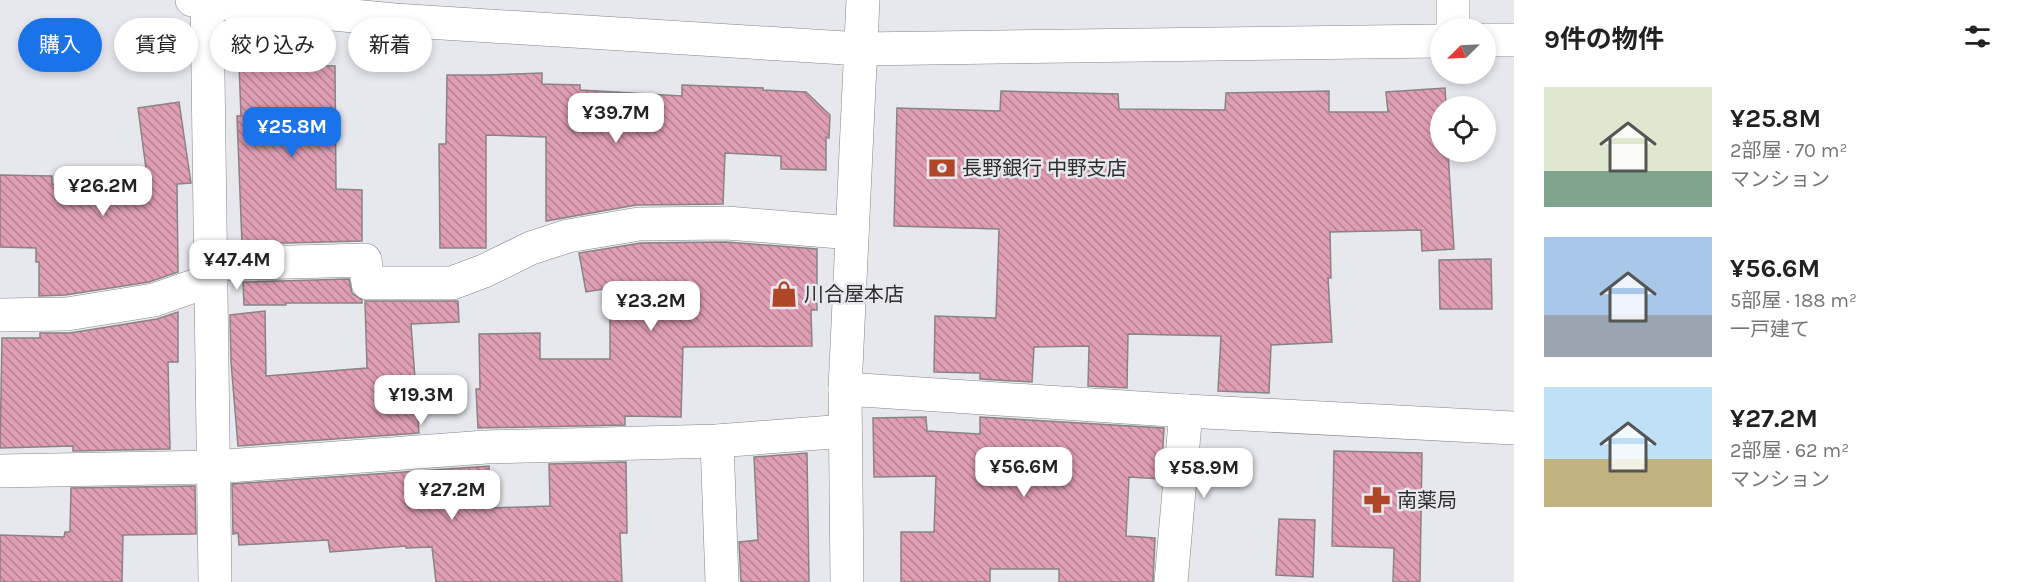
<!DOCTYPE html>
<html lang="ja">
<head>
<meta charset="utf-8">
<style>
  body { margin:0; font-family:Karla,"Noto Sans JP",sans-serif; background:#f2f2f2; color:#222; height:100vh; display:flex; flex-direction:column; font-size:22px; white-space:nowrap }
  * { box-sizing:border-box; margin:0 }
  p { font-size:20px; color:#767676 }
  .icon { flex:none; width:33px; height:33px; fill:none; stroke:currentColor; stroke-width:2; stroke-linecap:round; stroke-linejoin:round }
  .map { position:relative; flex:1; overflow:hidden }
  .sheet { display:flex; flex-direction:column; background:#fff; width:510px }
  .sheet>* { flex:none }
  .top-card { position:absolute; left:18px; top:18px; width:570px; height:54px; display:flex; gap:12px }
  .needle { width:39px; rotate:246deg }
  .controls { position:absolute; left:1430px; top:18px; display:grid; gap:12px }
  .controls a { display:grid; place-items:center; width:66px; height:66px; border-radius:50%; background:#fff; box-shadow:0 3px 9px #0003; font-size:30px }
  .price { position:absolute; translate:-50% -51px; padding:0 14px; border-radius:12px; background:#fff; color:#222; font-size:20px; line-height:39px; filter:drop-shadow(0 2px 3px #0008) }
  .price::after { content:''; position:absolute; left:50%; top:36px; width:18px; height:14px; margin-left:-9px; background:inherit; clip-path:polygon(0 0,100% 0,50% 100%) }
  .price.on { background:#1a73e8; color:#fff }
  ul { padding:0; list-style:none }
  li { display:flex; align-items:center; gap:18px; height:150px; padding:0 30px }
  li span { display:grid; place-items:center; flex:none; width:168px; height:120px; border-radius:0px; color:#555 }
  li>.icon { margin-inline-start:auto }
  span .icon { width:72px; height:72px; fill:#fffc; stroke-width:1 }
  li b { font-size:26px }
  h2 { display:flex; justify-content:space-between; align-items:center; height:72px; padding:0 30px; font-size:26px }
  .tag { padding:0 21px; border-radius:27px; background:#fff; box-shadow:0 3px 9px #0003; font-size:21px; line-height:54px }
  .tag.on { background:#1a73e8; color:#fff }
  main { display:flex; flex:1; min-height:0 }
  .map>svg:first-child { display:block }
  .building { fill:url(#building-back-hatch); stroke:#898385; stroke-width:1.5 }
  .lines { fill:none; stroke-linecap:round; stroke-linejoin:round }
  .minor-casing { stroke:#84858a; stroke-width:34 }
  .minor { stroke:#fff; stroke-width:33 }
  .labels { text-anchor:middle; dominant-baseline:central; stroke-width:5; stroke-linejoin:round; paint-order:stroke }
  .poi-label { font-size:20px; fill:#2d2d2f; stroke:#e7e8ee; text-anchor:start }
</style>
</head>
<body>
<main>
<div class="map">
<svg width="1514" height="582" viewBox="0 0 1514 582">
  <defs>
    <pattern id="building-back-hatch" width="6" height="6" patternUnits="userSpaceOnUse" patternTransform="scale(1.5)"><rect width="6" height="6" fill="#e09eb4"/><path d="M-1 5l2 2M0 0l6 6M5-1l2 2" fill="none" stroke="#b68193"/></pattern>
  </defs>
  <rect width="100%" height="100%" fill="#e7e8ee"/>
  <g class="building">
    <path d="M239,64L335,66L336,189L362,190V241L242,244L237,116H241Z"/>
    <path d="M542,73V84L580,85V90L682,96V85L763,88V90L806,92L830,115L829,138L826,137V170L781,169V156L725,153L723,204L636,205L546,221V137L486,135V248H440L439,144H446L447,75H486Z"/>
    <path d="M1445,88L1446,106H1440V152H1448L1454,249L1422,251L1421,230L1330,232L1331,278H1328L1332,342L1271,345L1269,393L1218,391L1221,336L1128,334L1127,388L1088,386L1089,346L1034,347L1032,382L980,379V373L934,372L935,316L996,318L999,229L894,226L897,108L1000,111L1001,91L1118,94L1119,109L1225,110L1226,93L1329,91V112H1388L1386,92Z"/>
    <path d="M179,102L191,183L177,184L178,272L149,282L65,295L39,296V262H36V248L0,247V175L52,176V184L139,186L138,169H146L138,108Z"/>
    <path d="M726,242L817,249V310H811L812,346L683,347L681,417L625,416V425L478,428L476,389H480L479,334L540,333V359H610V288L586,292L579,253L641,243Z"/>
    <path d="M1491,259L1492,309H1440L1439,260Z"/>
    <path d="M349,279L352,293L362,300V303H286V305H244L243,282Z"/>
    <path d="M365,301H458L459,322L411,324L419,433L238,446L231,362L230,315L265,311L266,376L367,368Z"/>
    <path d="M178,312V362H168L170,449L73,451V446L0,448L2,338H40V333H70L157,319Z"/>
    <path d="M926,417L927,431L980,434V417L1164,428L1161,479L1129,477L1126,536L1155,538L1153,582H1059V569H990V582H901V532H934L936,476L874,477L873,418Z"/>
    <path d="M1334,451L1422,453L1420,582H1393L1394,548L1332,546Z"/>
    <path d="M807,453L809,582H741L739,542L758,540L754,457Z"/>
    <path d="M626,462L627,533H620L622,582H436L432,547L406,548V546L330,552L328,540L239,545L238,533L233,534L232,484L489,466L491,508L550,506L549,464Z"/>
    <path d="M195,486L196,534L123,535L122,582H0V535L64,537L65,532H70L71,488Z"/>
    <path d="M1279,519L1315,520L1313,577L1276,575Z"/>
  </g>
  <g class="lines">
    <defs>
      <g id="minor">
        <path d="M192,0L394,20L861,49L1440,41"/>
        <path d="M207,0L215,582"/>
        <path d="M1453,0V28"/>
        <path d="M1485,40H1514"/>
        <path d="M211,264L365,260L368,283H452L484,271L531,248L568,236L639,224L727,223L852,233"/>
        <path d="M0,315L67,314L154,300L211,280"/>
        <path d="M845,389L1186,411L1514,428"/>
        <path d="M717,441L722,582"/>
        <path d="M0,471L213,467L486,447L717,441L845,431"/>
        <path d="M847,582L845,389L863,0"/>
        <path d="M1171,582L1186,411"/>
      </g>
    </defs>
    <use href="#minor" class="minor-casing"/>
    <use href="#minor" class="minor"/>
  </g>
  <defs>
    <symbol id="bank-bare" viewBox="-9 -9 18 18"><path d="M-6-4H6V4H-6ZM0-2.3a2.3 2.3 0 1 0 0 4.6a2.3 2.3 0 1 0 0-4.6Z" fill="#af4627" stroke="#e7e8ee" stroke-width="2.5" paint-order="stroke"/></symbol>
    <symbol id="shop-bare" viewBox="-9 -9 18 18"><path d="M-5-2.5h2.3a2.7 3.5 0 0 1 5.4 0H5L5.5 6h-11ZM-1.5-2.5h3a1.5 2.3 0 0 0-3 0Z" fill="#af4627" stroke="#e7e8ee" stroke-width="2.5" paint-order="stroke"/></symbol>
    <symbol id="pharmacy-bare" viewBox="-9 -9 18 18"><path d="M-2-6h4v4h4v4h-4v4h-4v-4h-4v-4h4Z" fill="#af4627" stroke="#e7e8ee" stroke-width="2.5" paint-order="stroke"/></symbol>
  </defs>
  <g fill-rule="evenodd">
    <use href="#bank-bare" x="923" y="149" width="38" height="38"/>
    <use href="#shop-bare" x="765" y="275" width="38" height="38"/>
    <use href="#pharmacy-bare" x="1358" y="481" width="38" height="38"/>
  </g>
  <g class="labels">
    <g class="poi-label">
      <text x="962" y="168">長野銀行 中野支店</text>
      <text x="804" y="294">川合屋本店</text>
      <text x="1397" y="500">南薬局</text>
    </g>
  </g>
</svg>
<div class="controls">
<a><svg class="needle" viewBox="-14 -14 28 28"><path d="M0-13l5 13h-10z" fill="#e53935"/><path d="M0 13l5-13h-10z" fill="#767676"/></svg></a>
<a><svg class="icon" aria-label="locate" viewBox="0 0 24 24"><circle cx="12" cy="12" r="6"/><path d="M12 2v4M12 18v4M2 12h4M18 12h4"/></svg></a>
</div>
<b class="price" style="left:616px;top:144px">¥39.7M</b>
<b class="price on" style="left:292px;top:158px">¥25.8M</b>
<b class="price" style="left:103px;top:217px">¥26.2M</b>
<b class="price" style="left:237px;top:291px">¥47.4M</b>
<b class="price" style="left:651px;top:332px">¥23.2M</b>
<b class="price" style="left:421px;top:426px">¥19.3M</b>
<b class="price" style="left:1024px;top:498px">¥56.6M</b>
<b class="price" style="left:1204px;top:499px">¥58.9M</b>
<b class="price" style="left:452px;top:521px">¥27.2M</b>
<div class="top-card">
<a class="tag on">購入</a>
<a class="tag">賃貸</a>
<a class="tag">絞り込み</a>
<a class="tag">新着</a>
</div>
</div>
<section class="sheet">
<h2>9件の物件<svg class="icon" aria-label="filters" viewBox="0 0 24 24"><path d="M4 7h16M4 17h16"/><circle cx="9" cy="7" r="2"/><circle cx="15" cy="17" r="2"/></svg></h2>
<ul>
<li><span style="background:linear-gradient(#dfe7d0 70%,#7fa58c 0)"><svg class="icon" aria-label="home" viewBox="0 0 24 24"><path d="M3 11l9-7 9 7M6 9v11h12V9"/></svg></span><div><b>¥25.8M</b><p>2部屋 · 70 m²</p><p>マンション</p></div></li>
<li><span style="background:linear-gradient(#a9c7e8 65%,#9aa5b1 0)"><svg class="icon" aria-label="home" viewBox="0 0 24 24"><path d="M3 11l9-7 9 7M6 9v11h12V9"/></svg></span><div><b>¥56.6M</b><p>5部屋 · 188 m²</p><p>一戸建て</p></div></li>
<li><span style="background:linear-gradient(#bfe0f5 60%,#c2b280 0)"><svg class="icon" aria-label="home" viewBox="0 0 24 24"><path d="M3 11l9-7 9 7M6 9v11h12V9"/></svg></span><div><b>¥27.2M</b><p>2部屋 · 62 m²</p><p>マンション</p></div></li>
</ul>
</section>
</main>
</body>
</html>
